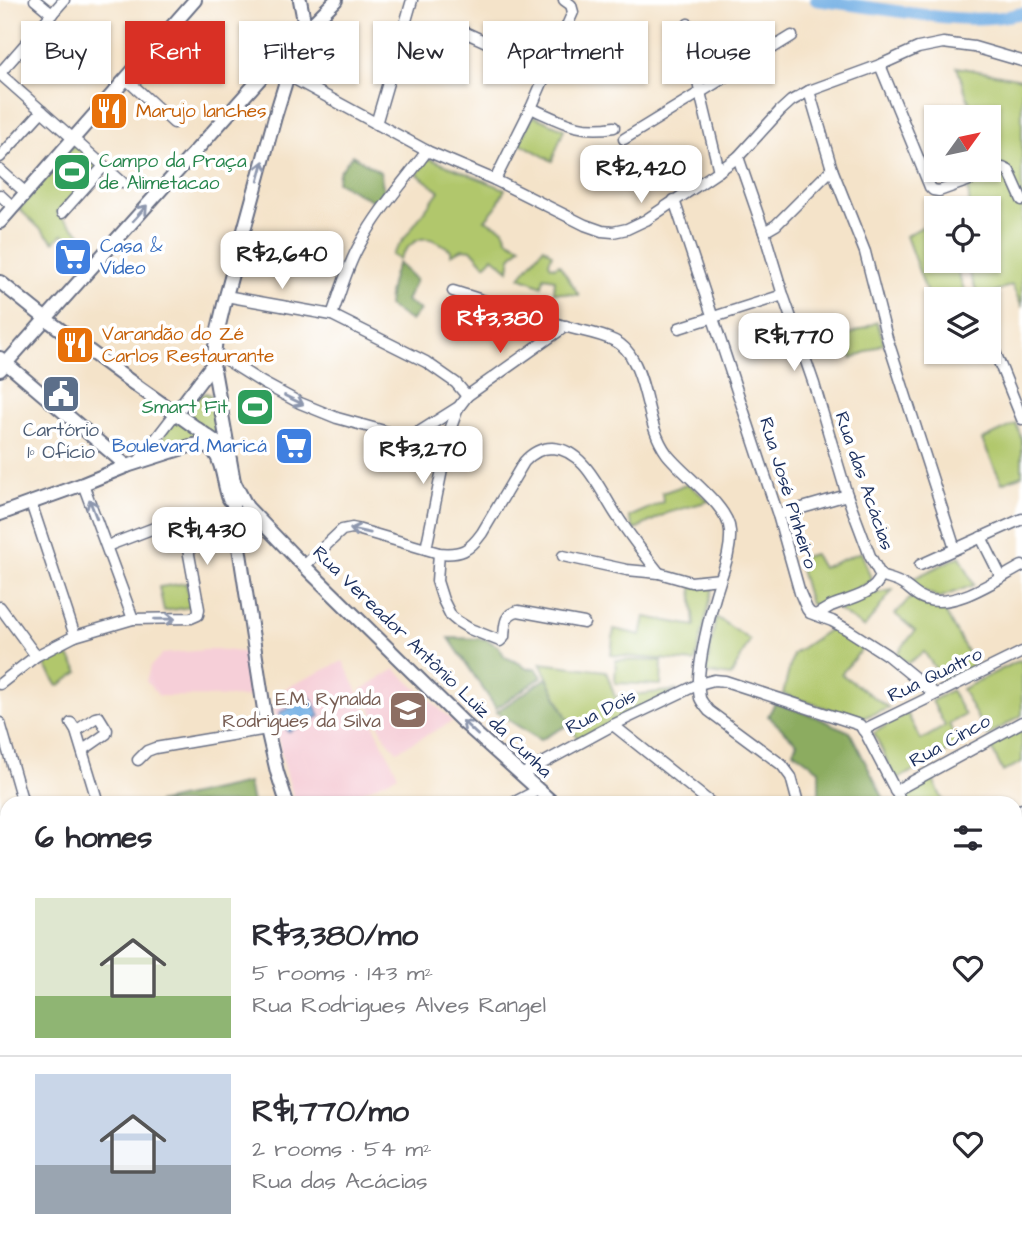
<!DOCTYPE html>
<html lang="en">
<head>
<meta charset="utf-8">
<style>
  body { margin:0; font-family:"Architects Daughter",sans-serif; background:#f2f2f3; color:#2b2b33; height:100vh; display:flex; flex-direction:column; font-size:26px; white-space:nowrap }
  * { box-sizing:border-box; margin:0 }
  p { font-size:23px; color:#7c7c81 }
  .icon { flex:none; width:38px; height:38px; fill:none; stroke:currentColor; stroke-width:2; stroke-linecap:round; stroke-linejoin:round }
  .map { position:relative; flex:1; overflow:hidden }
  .sheet { position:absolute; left:0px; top:796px; width:1022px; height:450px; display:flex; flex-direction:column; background:#fff; border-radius:21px 21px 0 0; box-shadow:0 2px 5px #0004 }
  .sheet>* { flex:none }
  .hud { position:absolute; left:21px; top:21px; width:980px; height:63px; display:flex; gap:14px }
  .needle { width:46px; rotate:57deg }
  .tools { position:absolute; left:924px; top:105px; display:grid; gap:14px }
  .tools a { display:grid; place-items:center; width:77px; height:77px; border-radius:0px; background:#fff; box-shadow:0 2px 5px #0004; font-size:35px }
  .price { position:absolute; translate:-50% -60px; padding:0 16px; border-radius:14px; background:#fff; color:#222; font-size:23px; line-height:46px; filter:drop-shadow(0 2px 4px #0008) }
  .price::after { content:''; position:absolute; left:50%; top:42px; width:21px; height:16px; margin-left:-10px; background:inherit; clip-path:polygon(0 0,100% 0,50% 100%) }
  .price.selected { background:#d93025; color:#fff }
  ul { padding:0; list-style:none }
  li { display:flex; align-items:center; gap:21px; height:175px; padding:0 35px }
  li+li { border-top:2px solid #e1e1e2 }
  li span { display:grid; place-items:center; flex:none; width:196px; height:140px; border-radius:0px; color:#555 }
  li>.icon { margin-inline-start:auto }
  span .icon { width:84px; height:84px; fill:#fffc; stroke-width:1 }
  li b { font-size:30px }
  h2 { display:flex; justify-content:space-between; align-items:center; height:84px; padding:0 35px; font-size:30px }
  .pill { padding:0 24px; border-radius:0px; background:#fff; box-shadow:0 2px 5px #0004; font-size:24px; line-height:63px }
  .pill.selected { background:#d93025; color:#fff }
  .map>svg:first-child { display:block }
  .built { fill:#f6cfd8 }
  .green { fill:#b1c76c; stroke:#667b65; stroke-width:2 }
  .forest { fill:#8cac60; stroke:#546e5f; stroke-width:2 }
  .water { fill:#72afe4; stroke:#466fa1; stroke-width:2 }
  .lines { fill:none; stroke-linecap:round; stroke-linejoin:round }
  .river { stroke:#72afe4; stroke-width:12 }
  .minor-casing { stroke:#676e83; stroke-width:13 }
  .major-casing { stroke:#676e83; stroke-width:16 }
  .minor { stroke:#fff; stroke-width:10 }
  .major { stroke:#fff; stroke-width:12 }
  .oneway { stroke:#8d97ae }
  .labels { text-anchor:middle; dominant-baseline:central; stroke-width:7; stroke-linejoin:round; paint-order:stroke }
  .food-label { font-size:19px; fill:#c56008; stroke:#fff; text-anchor:start }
  .leisure-label { font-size:19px; fill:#27864d; stroke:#fff; text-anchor:start }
  .shop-label { font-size:19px; fill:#366cbe; stroke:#fff; text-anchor:start }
  .service-label { font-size:19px; fill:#4e5e75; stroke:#fff }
  .street-label { font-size:19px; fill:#1b2f5e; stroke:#fff }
  .education-label { font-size:19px; fill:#785e54; stroke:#fff; text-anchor:end }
</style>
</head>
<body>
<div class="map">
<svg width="1022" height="1245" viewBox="0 0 1022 1245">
  <rect width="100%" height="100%" fill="#fff"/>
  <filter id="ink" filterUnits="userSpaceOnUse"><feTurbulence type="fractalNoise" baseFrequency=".0143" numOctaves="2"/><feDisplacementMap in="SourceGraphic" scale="14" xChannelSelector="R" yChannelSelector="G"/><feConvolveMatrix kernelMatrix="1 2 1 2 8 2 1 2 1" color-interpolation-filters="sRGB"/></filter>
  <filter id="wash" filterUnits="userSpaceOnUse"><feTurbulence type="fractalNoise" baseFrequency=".00686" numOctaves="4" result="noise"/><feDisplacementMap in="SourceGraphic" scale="28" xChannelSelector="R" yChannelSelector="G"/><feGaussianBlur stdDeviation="1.57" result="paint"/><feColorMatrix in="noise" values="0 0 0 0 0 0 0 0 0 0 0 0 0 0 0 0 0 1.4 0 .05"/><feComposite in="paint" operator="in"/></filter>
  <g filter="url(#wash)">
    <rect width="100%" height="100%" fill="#f4e3c9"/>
    <g class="built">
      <path d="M216,649L248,653L250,697L159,696L146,681L150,667L162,654Z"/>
      <path d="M343,661L398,775L339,803H295L281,754L276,729L273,694Z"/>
      <path d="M395,669L453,721L397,751L386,739L361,690Z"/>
    </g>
    <g class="green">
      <path d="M318,38L356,48L352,61L314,48Z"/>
      <path d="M957,67L1022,79V307L1012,285L979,298L965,261H989V208H970L968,189L985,170H989L990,164L989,159V117H974Z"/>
      <path d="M533,116L564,129L552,161L519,142Z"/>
      <path d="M76,142L102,164L57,213L98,249L88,258L63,234L54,242L19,209Z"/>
      <path d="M428,158L505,189L496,207L485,220L503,229L508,240L521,246L511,257L509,270L493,257L485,265L472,250L463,249L451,255V250C446,247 441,243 436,241C418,233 408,246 399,259L392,255L439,191L417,174Z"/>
      <path d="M936,219V261H953L968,299H936V318L906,236Z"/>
      <path d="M544,247L552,254L549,262L550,265L554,267L559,264L579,295L554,292L555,279L544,277L542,286L520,277Z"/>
      <path d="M877,322L884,343L852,359L844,337Z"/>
      <path d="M206,393L214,397L219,426L218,430L163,451L160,450L158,446C164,432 192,397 206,393Z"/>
      <path d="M1016,424L1022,440V475L1002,483L982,440Z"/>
      <path d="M688,484L709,501L667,513L634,530L629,517L663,502L662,493Z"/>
      <path d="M861,552L872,581L822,606L810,604L797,559L814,554L822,568Z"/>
      <path d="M960,556L974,585L939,598L906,582Z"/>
      <path d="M186,583L191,607L164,611L159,587Z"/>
      <path d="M714,584L695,662L611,655L614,629L641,635L645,617L695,626L692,587Z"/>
      <path d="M893,590L864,628L838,610L871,594Z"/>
      <path d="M911,597L942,606L977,670L944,681L924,652L908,663L896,655L915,631L895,614Z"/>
      <path d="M716,617L750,640L731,676L706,673Z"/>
      <path d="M830,629L863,648L841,674L889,708L860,719L783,694L793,654Z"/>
      <path d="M64,649L79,672L58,686L43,662Z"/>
      <path d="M616,660L662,661L661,685L615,683Z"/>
      <path d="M1020,660L1022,663V715L987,736L962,689Z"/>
      <path d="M540,663L606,671L615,697L677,690L578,740Z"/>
      <path d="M951,690L965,715L949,724L959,745L896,780L874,733L907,713L921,740L945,726L932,701Z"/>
      <path d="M1022,730V762L1003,772L990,745Z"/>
      <path d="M932,777L944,803H904L899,793Z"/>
      <path d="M1015,1134L1022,1145V1245H978L980,1239H1015Z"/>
    </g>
    <g class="forest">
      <path d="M352,155L380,172L384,191L377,203L337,182L339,173Z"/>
      <path d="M398,263L416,280L406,301L420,310L411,321L388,306C389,291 391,277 398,263Z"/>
      <path d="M449,638L486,639L499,647L505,657L519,663L527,669L536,668L542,677L496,708Z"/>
      <path d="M547,678L570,724L540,740L496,712Z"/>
      <path d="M775,703L816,717L850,732L886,803H819V770L793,751L797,743L768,716Z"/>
      <path d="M248,783L252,803H156Z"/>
      <path d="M0,809L5,819H7V911H4L3,886L0,880Z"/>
    </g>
    <path class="water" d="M310,697L320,716L288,732L279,713Z"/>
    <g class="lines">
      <path class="river" d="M816,0C845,4 874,8 903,12C943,18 982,23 1022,13"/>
    </g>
  </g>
  <g filter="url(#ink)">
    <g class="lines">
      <defs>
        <g id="minor">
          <path d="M35,0L52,14"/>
          <path d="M688,24L700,92L719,171"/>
          <path d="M462,31L548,70"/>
          <path d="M880,65L930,187L933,190L939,191L1003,168L1009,171L1022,200"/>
          <path d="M0,73L64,0"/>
          <path d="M0,74L122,182"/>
          <path d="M289,76L427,151"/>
          <path d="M126,79L174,123"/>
          <path d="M809,91L832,169L865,252L887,338L955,549"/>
          <path d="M531,108C562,122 579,133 614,127"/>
          <path d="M376,124L412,0"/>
          <path d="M624,139L792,36"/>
          <path d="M0,157L42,111"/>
          <path d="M738,157L764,232L783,295L814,384L847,495L870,556L881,576"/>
          <path d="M0,170L26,193"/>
          <path d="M495,180L531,108L573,12L571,5L564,0"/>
          <path d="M0,195L13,207"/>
          <path d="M674,200L778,515L800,593L807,609L810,613L832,621L848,630L887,655L935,694"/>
          <path d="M62,213L104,166"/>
          <path d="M764,232L776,225L832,169"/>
          <path d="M453,291C490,302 527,315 564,326C581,331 599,333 615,341C623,345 629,352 633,360C649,389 647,427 667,454C683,475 729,506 730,531C731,548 726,563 721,578C712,605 694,671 700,698C702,703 706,707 709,711L782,765L791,777L798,803"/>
          <path d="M226,296L332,315L426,362L456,383L467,396"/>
          <path d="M332,315C341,291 347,266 360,244C378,210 404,182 427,151L495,180L585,225L602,231L613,232L627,229L646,220L719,171L738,157L780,111L791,101L809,91L880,65L918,48L943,43L974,47L1022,61"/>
          <path d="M679,328L783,295"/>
          <path d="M989,337L1022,419"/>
          <path d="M213,362L214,356H220L263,383L300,403L337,418L395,434L409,435L419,432L457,408"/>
          <path d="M138,462L175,414"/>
          <path d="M83,484L133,619"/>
          <path d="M31,503L75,636"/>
          <path d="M778,515L847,495"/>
          <path d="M981,537L1001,577"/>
          <path d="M426,549L450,430L458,408L467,396L566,326"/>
          <path d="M439,553L437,581L443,600L451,616L457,621L470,629L500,641L504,637C505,625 504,614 518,611L584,623"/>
          <path d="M563,556L627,570L659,573L691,582L720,579"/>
          <path d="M920,565L1022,519"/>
          <path d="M304,566L342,530L352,528L357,529L439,553C461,555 469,551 482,533L524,462C532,453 540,448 552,448C585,449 601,493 617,516C630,536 644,554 659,573"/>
          <path d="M881,576C888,579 896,580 902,584C910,588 915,596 925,599C956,609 995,580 1022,566"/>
          <path d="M0,607L36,656"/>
          <path d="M816,615C821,612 826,609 831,606C848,599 874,595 881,576"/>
          <path d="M0,684L36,656L75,636L133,619L191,618L198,615L199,609L183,522L175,520L107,546"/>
          <path d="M0,723L23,803"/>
          <path d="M71,723L76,731L98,803"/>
          <path d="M613,725L711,803"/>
          <path d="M863,730L1022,652"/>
          <path d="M76,731L95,718L99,717L107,730L106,734L83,750"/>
          <path d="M138,760L147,751L155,748L267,729"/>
          <path d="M521,775L613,725L699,684L714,680L725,681L860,725L866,734L902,803"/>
          <path d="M895,791L1022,722"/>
          <path d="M513,803L538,790"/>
          <path d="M1015,812L1022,809"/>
          <path d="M1015,880L1022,881"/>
          <path d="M1015,965L1022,966"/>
          <path d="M0,996L7,1021"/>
          <path d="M0,1113L7,1108"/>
          <path d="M0,1198L7,1207"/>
          <path d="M25,1239L28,1245"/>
          <path d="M369,1239L372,1245"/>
          <path d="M414,1239L416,1245"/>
          <path d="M281,1245L288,1239"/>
          <path d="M508,1245C518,1241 528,1245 537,1239"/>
          <path d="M546,1245L547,1239"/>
          <path d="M756,1245L760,1239"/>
        </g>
        <g id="major">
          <path d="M300,0L304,21"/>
          <path d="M0,222L195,0"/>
          <path d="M0,282L46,319L130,381L216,442L227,458"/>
          <path d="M214,356L216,338L226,296L275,117L300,36"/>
          <path d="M0,358L127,466"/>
          <path d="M213,364L234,482L233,508L267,729L277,772L287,803"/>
          <path d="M0,370L283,53L336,0"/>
          <path d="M175,414L213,364"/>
          <path d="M234,482L247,507L296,558L463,722L553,803"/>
          <path d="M0,514L83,484L127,466L193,445C224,440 221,479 229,499"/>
          <path d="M1015,1039L1022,1040"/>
          <path d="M1015,1071L1022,1074"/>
          <path d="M721,1239L739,1245"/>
        </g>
      </defs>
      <use href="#minor" class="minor-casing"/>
      <use href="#major" class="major-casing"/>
      <use href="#minor" class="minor"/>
      <use href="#major" class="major"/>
    </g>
    <defs><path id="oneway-shaft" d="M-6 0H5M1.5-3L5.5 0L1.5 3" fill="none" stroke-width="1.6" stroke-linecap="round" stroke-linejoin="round" transform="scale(1.75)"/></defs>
    <g class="oneway">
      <use href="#oneway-shaft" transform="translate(261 171) rotate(-75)"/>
      <use href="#oneway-shaft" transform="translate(140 213) rotate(-48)"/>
      <use href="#oneway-shaft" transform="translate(294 400) rotate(26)"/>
      <use href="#oneway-shaft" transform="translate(93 509) rotate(-111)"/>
      <use href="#oneway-shaft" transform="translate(360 531) rotate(-168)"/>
      <use href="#oneway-shaft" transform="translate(165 619) rotate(-1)"/>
      <use href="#oneway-shaft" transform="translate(470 728) rotate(-137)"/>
    </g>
  </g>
  <defs>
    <symbol id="restaurant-square" viewBox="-11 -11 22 22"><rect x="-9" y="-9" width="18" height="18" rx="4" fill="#e8710a" stroke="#fff"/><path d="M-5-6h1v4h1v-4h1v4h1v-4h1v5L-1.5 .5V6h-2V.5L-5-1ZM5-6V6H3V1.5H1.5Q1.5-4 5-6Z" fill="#fff"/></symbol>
    <symbol id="stadium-square" viewBox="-11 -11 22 22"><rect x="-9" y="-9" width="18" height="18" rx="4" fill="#2e9e5b" stroke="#fff"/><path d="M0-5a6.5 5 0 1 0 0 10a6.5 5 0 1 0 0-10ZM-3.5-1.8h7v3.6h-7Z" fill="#fff"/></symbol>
    <symbol id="supermarket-square" viewBox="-11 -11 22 22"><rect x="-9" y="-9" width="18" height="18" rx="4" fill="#3f7fe0" stroke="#fff"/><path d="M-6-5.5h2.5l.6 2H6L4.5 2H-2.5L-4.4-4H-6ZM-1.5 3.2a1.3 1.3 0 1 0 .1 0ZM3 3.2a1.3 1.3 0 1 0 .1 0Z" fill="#fff"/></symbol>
    <symbol id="civic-square" viewBox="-11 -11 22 22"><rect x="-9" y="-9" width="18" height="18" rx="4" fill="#5c6f8a" stroke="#fff"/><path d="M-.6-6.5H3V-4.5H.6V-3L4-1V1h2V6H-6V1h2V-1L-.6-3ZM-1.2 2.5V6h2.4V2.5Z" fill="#fff"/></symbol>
    <symbol id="school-square" viewBox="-11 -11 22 22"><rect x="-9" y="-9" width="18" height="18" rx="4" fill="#8d6e63" stroke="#fff"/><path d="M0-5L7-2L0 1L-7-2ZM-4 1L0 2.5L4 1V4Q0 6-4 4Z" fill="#fff"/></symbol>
  </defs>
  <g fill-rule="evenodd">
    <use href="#restaurant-square" x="87" y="89" width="44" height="44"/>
    <use href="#stadium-square" x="50" y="150" width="44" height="44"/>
    <use href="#supermarket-square" x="51" y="235" width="44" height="44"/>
    <use href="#restaurant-square" x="53" y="323" width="44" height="44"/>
    <use href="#civic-square" x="39" y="372" width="44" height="44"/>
    <use href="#stadium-square" x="233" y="385" width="44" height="44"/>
    <use href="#supermarket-square" x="272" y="424" width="44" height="44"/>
    <use href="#school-square" x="386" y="688" width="44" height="44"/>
  </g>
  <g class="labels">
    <g class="food-label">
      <text x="136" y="111">Marujo lanches</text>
      <text x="102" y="334">Varandão do Zé<tspan x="102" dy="22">Carlos Restaurante</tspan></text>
    </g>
    <g class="leisure-label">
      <text x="99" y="161">Campo da Praça<tspan x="99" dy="22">de Alimetacao</tspan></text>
      <text x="228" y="407" text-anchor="end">Smart Fit</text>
    </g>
    <g class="shop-label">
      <text x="100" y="246">Casa &amp;<tspan x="100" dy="22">Vídeo</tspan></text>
      <text x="267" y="446" text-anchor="end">Boulevard Maricá</text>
    </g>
    <g class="service-label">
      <text x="61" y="430">Cartório<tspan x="61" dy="22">1º Ofício</tspan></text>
    </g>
    <g class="street-label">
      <text transform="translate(864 481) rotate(71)">Rua das Acácias</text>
      <text transform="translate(788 493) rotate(73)">Rua José Pinheiro</text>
      <text transform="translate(432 662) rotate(44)">Rua Vereador Antônio Luiz da Cunha</text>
      <text transform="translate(935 675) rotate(-26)">Rua Quatro</text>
      <text transform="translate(601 712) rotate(-27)">Rua Dois</text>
      <text transform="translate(950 741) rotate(-29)">Rua Cinco</text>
    </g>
    <g class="education-label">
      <text x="381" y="699">E.M. Rynalda<tspan x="381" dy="22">Rodrigues da Silva</tspan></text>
    </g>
  </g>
</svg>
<div class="tools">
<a><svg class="needle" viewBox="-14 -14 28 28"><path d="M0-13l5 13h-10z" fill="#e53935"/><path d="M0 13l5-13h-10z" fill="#7c7c81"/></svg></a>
<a><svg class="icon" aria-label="locate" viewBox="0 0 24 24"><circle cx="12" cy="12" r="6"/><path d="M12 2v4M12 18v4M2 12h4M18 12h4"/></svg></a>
<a><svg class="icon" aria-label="layers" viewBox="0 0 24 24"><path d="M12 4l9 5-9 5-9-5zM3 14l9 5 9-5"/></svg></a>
</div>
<b class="price" style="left:641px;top:205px">R$2,420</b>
<b class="price" style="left:282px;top:291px">R$2,640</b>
<b class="price selected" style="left:500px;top:355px">R$3,380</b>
<b class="price" style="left:794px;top:373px">R$1,770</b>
<b class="price" style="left:423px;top:486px">R$3,270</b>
<b class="price" style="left:207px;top:567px">R$1,430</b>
<div class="hud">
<a class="pill">Buy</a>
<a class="pill selected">Rent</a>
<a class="pill">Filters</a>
<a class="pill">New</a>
<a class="pill">Apartment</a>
<a class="pill">House</a>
</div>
<section class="sheet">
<h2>6 homes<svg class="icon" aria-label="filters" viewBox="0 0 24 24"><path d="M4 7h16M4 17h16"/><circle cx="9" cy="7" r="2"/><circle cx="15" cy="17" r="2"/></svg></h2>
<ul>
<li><span style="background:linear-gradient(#dfe7d0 70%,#8fb573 0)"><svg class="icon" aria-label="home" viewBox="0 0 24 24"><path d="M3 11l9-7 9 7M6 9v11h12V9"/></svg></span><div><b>R$3,380/mo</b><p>5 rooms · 143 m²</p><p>Rua Rodrigues Alves Rangel</p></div><svg class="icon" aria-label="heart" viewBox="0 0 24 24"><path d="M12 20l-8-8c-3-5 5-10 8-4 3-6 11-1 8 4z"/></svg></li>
<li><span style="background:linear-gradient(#c9d6e8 65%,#9aa5b1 0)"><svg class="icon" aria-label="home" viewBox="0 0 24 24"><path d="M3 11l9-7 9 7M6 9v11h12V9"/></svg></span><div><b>R$1,770/mo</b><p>2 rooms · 54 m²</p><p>Rua das Acácias</p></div><svg class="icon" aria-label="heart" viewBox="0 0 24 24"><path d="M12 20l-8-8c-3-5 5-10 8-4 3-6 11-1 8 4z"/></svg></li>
</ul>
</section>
</div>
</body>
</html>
